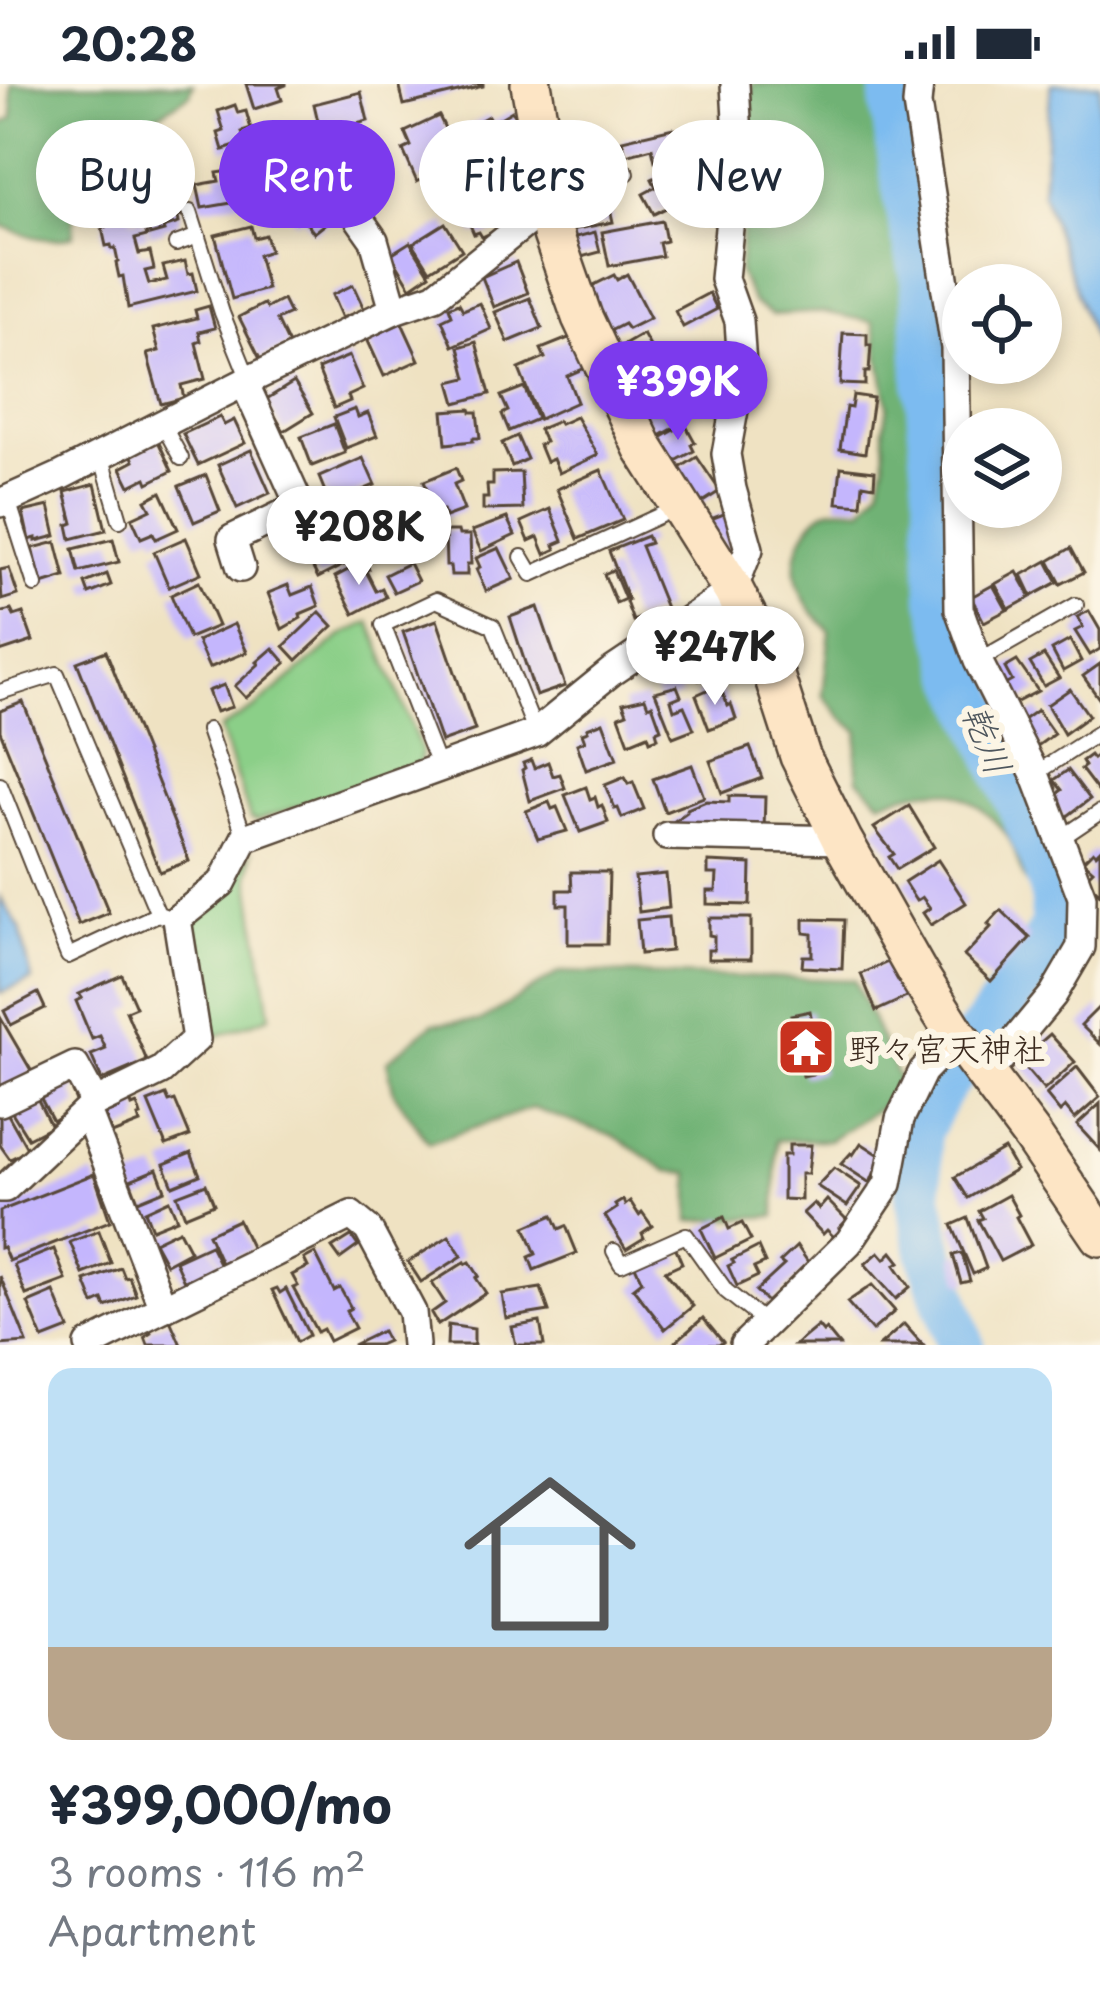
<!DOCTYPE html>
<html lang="en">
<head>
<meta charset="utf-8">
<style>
  body { margin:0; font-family:"Playpen Sans","Klee One",sans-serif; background:#f6f6f7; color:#1f2937; height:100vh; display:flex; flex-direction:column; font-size:45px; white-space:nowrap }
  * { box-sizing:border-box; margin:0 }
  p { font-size:39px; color:#747a83 }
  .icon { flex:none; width:66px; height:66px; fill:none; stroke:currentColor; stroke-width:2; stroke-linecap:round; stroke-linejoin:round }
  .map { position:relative; height:1261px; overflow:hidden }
  .side { display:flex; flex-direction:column; background:#fff; flex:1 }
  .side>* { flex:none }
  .banner { position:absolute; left:36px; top:36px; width:1029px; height:108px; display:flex; gap:24px }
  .controls { position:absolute; left:942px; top:180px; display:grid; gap:24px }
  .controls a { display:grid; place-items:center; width:120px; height:120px; border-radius:50%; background:#fff; box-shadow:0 6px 18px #0003; font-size:60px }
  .price { position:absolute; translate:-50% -102px; padding:0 27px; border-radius:42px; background:#fff; color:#222; font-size:39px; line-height:78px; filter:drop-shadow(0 3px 6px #0008) }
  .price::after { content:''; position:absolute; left:50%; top:72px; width:36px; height:27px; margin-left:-18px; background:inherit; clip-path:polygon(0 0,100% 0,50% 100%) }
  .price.active { background:#7c3aed; color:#fff }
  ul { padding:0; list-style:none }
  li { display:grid; align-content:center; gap:24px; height:636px; padding:0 48px }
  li+li { border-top:3px solid #e0e1e3 }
  li span { display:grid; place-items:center; height:372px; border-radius:24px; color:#555 }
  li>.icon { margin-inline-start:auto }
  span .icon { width:216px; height:216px; fill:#fffc; stroke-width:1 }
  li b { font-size:51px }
  .tag { padding:0 42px; border-radius:54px; background:#fff; box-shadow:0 6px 18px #0003; font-size:42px; line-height:108px }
  .tag.active { background:#7c3aed; color:#fff }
  .status { display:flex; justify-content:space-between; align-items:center; height:84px; padding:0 60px; background:#fff; direction:ltr }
  .status svg { height:33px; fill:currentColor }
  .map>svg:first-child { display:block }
  .green { fill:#8bcf88; stroke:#637c53; stroke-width:3 }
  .forest { fill:#70b274; stroke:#566e49; stroke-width:3 }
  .water { fill:#7cbbf0; stroke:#5c7287; stroke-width:3 }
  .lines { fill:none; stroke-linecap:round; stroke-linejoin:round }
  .river { stroke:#7cbbf0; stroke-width:48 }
  .building { fill:#c4b6fd }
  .lane-casing { stroke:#564637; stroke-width:18 }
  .street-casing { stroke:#564637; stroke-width:32 }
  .secondary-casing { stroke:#564637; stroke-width:44 }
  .lane { stroke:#fff; stroke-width:14 }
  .street { stroke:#fff; stroke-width:27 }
  .secondary { stroke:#fde5c5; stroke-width:39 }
  .labels { text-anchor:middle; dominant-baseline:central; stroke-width:12; stroke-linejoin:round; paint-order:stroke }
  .poi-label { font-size:33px; fill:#3b2a1e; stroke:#fcf5e5; text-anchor:start }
  .water-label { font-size:36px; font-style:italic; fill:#4e565d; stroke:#fcf5e5 }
</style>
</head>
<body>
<div class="status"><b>20:28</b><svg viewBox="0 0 49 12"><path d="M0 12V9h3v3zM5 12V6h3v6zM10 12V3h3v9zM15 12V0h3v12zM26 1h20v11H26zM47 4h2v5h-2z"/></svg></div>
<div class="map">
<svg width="1100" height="1261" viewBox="0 0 1100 1261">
  <rect width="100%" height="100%" fill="#fcf5e5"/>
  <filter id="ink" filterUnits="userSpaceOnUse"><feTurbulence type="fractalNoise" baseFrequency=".00833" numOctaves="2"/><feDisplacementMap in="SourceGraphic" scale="24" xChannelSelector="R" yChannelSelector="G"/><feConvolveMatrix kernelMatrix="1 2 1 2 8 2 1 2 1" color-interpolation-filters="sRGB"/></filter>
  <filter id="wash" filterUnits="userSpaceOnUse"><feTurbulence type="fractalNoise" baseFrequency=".004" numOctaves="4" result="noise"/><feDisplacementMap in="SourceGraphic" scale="48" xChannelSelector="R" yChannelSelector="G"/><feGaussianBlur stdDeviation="2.7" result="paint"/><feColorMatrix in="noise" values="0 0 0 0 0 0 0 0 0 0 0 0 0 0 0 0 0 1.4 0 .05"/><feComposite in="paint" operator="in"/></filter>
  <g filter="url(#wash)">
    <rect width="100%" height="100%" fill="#efe2c2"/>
    <g class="green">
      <path d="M370,538L421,666L420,680L256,737L250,734L220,645L256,623L344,550Z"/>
      <path d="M252,769L249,792L270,932L204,957L187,839Z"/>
    </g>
    <g class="forest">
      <path d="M11,0H193L190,10L163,28L111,50L80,78L60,107L73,132L74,151C48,161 25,151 0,141V41L13,34Z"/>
      <path d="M752,0H889L888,16L913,178L902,199L914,230L920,267L921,298L912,333L933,451L929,476L937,521L957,588L1031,752L1048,804L1044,813C1024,805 1021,787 1015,768C1009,750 1000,742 987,730C950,696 925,705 881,717L858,695L856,674L859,647L843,635L823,611L830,547C799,518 784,486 806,447C812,436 822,426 834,424C843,422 855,425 863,425L880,403L885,379L884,344L888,321L873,238L824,228L772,231L753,219L739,189Z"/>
      <path d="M560,888L854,896L900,997L884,1021L830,1056H777L775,1132L690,1137V1089L668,1087L616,1053L532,1024L429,1059L394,1009L387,977L434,939L481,937Z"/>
    </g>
    <g class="water">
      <path d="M1051,0H1100V275L1042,108Z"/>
      <path d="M0,813L20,845L32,896L0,909Z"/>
    </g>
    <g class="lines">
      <path class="river" d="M894,0V22L909,123L924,192L928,298L938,414L941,511L961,585L1044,774L1055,816L1054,841L1038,875L939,1005L917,1048L919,1112L930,1167L961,1261"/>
    </g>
    <g id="blocks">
      <g class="building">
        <path d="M246,0H286V1L278,4L282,16L254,25Z"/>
        <path d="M399,0H483V2L404,21Z"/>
        <path d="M361,8L368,37L330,47L329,44L320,46L314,20Z"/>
        <path d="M235,21L238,29L246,27L251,45L242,48L245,59L223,66L218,49L224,47L218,27Z"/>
        <path d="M512,27L523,47L524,55L517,60L519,64L483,80L471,58L464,61L457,49L488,32L492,39Z"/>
        <path d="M439,32L456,67L441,74L450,92L431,100L427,93L417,98L403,66L411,62L405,48Z"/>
        <path d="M673,44L679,71L655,77L652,64L626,71L622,56Z"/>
        <path d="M600,59L606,82L578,89L572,66Z"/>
        <path d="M270,63L295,87L270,113L245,89Z"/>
        <path d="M678,82L692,111L654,130L643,110L656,103L652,95Z"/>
        <path d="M237,86L243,117L202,124L197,101L219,97L217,89Z"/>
        <path d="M389,91L390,105L370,108L368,94Z"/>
        <path d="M504,91L520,125L495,136L499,145L482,153L479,148L474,150L457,111L461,109L459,105L477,97L479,102Z"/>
        <path d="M297,102L307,115L313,110L333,134L314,149L302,133L296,138L286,127L282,130L274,120Z"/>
        <path d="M607,111L613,138L571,146L565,119Z"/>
        <path d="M168,114L170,123L177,121L181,132L178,133L179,139L163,144L164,147L150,151L141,121Z"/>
        <path d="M130,127L132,136L142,134L147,152L135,155L139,170L150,168L154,185L145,187L149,200L167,196L163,182L185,177L188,190L193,189L197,207L128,224L123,192L119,193L116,179L118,178L115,164L112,165L111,161L106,162L102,144L106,143L103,134Z"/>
        <path d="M662,137L666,157L659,159L662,172L609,182L602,148Z"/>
        <path d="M445,139L462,166L430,186L413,159Z"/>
        <path d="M251,142L254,154L265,151L270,167L258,171L267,205L232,215L215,151Z"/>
        <path d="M595,148L600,168L574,175L569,155Z"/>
        <path d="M410,158L430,190L411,203L391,170Z"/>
        <path d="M516,178L528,209L494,223L482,193Z"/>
        <path d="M627,190L650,234L628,245L624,240L610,247L588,204L614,191L617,196Z"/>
        <path d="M353,201L364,225L342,234L332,211Z"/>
        <path d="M709,209L717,225L683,243L675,227Z"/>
        <path d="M530,214L542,244L508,258L495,228Z"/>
        <path d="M283,216L290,230L277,236L289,261L260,275L239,233L264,220L267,224Z"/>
        <path d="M459,219L463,226L480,219L491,245L453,262L442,236L452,231L449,223Z"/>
        <path d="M209,222L215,244L199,248L201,257L196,259L205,295L181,301L184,314L161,320L147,270L159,267L153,245L197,234L195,226Z"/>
        <path d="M402,239L419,276L384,292L367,255Z"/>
        <path d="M843,249L867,250V261H871L869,288H865V301L840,300Z"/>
        <path d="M643,250L657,275L646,281L651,289L630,301L612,268Z"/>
        <path d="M571,253L585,284L567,292L577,318L539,335L519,285L545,274L541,265Z"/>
        <path d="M476,258L490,310L456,319L450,298L467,294L459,263Z"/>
        <path d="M349,272L363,305L348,312L350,317L334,324L318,285Z"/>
        <path d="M651,291L656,298L666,292L679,315L665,324L676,343L658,353L629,304Z"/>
        <path d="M294,298L313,329L284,347L265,316Z"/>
        <path d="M524,303L537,335L509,347L502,330L508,327L501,312Z"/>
        <path d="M853,311L873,314L865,369L840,365L846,323L851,324Z"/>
        <path d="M355,325L358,333L368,329L377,352L346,364L334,333Z"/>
        <path d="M470,325L471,328H477L480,354H473V357L446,360L443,327Z"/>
        <path d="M220,333L224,341L234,336L245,359L198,381L183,350Z"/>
        <path d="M576,333L598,371L559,389L553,375L546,378L539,361L545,358L539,345L558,337L560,340Z"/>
        <path d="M334,340L345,369L312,382L301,353Z"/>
        <path d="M685,340L695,358L691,361L694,367L672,379L659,355Z"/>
        <path d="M517,352L527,375L512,382L502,359Z"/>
        <path d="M158,357L172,387L148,399L146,394L130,402L121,384L134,377L131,370Z"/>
        <path d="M251,366L270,409L237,424L218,381Z"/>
        <path d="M697,373L720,407L698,421L675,387Z"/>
        <path d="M363,374L375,401L330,420L319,393Z"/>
        <path d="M841,383L875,387L874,402L863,400L861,421L837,419Z"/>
        <path d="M456,384L461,397L454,400L464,426L445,433L443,426L435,428L424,397Z"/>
        <path d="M601,386L623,436L578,455L557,405Z"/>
        <path d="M521,388L523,425L483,426V414H488L487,401H493V389Z"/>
        <path d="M206,391L220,427L194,438L179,402Z"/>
        <path d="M95,400L106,446L71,455L68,441L73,439L65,408Z"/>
        <path d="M161,408L178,445L156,455L153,449L141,454L132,434L151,425L146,416Z"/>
        <path d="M391,414L397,426L406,422L417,444L379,462L364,431L365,427Z"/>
        <path d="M49,422L56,452L36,457V454L29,456L23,428Z"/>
        <path d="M550,425L563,457L554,461L556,465L545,470L538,453L529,457L521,438Z"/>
        <path d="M729,428L736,466L732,470L708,436Z"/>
        <path d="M339,434L359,473L318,494L298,455Z"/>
        <path d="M507,434L515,451L481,467L472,447Z"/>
        <path d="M445,447H458L459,451H470L471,480H467V491H451L450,482H446Z"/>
        <path d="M647,452L650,459L641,462L666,524L633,537L626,518L628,516L609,467Z"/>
        <path d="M186,454L201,489L169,503L154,468Z"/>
        <path d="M113,455L119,478L79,488L73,465Z"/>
        <path d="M56,458L65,493L42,500L33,464Z"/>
        <path d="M499,464L514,495L486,507L476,485L480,483L476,474Z"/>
        <path d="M1071,464L1084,488L1061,500L1049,477Z"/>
        <path d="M365,477L369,485L366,487L376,507L382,504L386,513L354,530L335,493Z"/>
        <path d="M1047,477L1058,498L1032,512L1022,491Z"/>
        <path d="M409,479L418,497L394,508L385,491Z"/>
        <path d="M9,484L18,511L2,516L0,486Z"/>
        <path d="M613,486L625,515L616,519L604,490Z"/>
        <path d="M1017,488L1031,513L1009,525L995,500Z"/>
        <path d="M107,490L111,501L89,510L85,499Z"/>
        <path d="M199,498L218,542L189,554L171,511Z"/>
        <path d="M288,501L292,511L312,503L319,522L300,530L301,534L282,545L268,509Z"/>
        <path d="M993,501L1007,526L984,538L971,513Z"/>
        <path d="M538,523L565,602L536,612L510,533Z"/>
        <path d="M11,526L14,532L23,529L33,557L0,568V529Z"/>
        <path d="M1089,527L1100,546V565L1090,571L1075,547L1083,543L1077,533Z"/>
        <path d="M320,528L333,542L297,576L284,562Z"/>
        <path d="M437,536L475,646L441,658L403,548Z"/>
        <path d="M234,540L247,568L209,584L197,557Z"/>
        <path d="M716,556L727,586L699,596L689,566Z"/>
        <path d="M1070,556L1081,577L1063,587L1052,566Z"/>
        <path d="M273,564L286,579L246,614L235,602L259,580L257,578Z"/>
        <path d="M106,567L189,777L160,788L77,578Z"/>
        <path d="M1044,571L1059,594L1044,602L1030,579Z"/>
        <path d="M1017,577L1038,607L1013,620L1003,602L1012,597L1005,584Z"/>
        <path d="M1100,580V616L1083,592Z"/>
        <path d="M224,601L232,623L216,628L208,607Z"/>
        <path d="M677,602L681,612L671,616L674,626L684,622L694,645L673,653L655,608Z"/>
        <path d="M714,603L717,610L722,608L728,622L731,620L736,635L709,645L696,611Z"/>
        <path d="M1070,605L1089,632L1064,650L1047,621Z"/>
        <path d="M645,614L648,622L652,620L661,645L656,647L658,654L650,657L648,651L629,659L619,632L627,629L623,619Z"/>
        <path d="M23,618L109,829L79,841L0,647V627Z"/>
        <path d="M1037,626L1054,650L1036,663L1016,641Z"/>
        <path d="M603,638L617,675L586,686L577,660L585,657L582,649L588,647L587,644Z"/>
        <path d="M750,663L762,694L722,709L710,677Z"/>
        <path d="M1100,669V710L1081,685L1085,682L1082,677L1090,671L1093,675Z"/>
        <path d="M531,676L534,684L548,678L553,692L560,690L565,704L530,717L522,686L525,684L523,679Z"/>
        <path d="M692,681L704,713L665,728L653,695Z"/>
        <path d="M1068,686L1090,715L1065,734L1050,715L1062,706L1054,696Z"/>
        <path d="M625,693L628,700L633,698L644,725L622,734L618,724L615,725L605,701Z"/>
        <path d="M586,703L590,715L595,713L598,723L602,721L608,738L580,748L565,711Z"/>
        <path d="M729,712L765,713L764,746H672L673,738L687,728V725L706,717L729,718Z"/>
        <path d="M549,718L552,725L557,723L567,747L538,755L526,727Z"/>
        <path d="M909,722L934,763L897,785L889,773L894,770L874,744Z"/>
        <path d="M1100,766V810L1085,794L1093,786L1083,777L1093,767L1096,770Z"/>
        <path d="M938,776L966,819L931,841L923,829L930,824L922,813L916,817L904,798Z"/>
        <path d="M708,778L751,780L750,821L707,820V807H716L717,790H708Z"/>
        <path d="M571,788H609L607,860H568V821H558V806H572Z"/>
        <path d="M666,790L669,824L639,828L635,793Z"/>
        <path d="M1001,826L1030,854L991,897L964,872L991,843L988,840Z"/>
        <path d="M668,833L671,867L640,870L637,836Z"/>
        <path d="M709,834H751V875H708V866H714V852L709,851Z"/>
        <path d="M804,835L844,836L842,885L802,883L803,872H812V850L804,849Z"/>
        <path d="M895,875L911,911L876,927L861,890Z"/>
        <path d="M122,891L136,923L126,927L147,977L102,996L91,971L106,965L100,952L92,955L76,917L82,914L79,910Z"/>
        <path d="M38,909L45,924L11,941L4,927Z"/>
        <path d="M1100,922V960L1081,941Z"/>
        <path d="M810,927L822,988L803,992L791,931Z"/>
        <path d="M0,933L32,988L3,1005L0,1000Z"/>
        <path d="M1050,950L1075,978L1044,1006L1019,977Z"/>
        <path d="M1077,983L1100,1013L1075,1035L1065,1023L1060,1028L1046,1011Z"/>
        <path d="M71,996L76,1005L72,1008L78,1021L53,1037L38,1009Z"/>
        <path d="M166,1011L169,1018L175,1016L190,1052L166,1061L148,1018Z"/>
        <path d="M36,1012L51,1042L28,1054L10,1025Z"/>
        <path d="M130,1015L132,1022L137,1020L141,1032L138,1033L140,1039L112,1050L105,1030L118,1025L116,1021Z"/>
        <path d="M1100,1020V1066L1077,1041Z"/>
        <path d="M6,1027L28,1066L10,1075L0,1061V1030Z"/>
        <path d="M861,1059L881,1072L870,1099L841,1080L851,1069L853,1071Z"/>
        <path d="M789,1061H811L808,1090H801V1116L783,1115V1071H789Z"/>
        <path d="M1004,1065L1016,1086L968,1114L955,1093Z"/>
        <path d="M191,1069L200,1091L173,1102L164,1080Z"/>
        <path d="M834,1084L861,1102L847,1122L817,1102Z"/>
        <path d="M157,1085L165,1106L138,1117L130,1096Z"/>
        <path d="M94,1090L110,1137L9,1177L3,1163L0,1164V1127Z"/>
        <path d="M206,1100L214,1120L185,1132L177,1111Z"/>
        <path d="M1008,1111L1019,1131L1016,1133L1031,1161L1000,1177L978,1136L983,1134L979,1127Z"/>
        <path d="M169,1116L177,1135L152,1145L145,1127Z"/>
        <path d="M623,1116L625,1121L630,1117L639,1131L642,1128L652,1142L642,1149L644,1154L626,1165L605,1132L617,1124L615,1121Z"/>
        <path d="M827,1116L847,1136L839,1144L841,1147L835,1154L827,1146L823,1150L803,1129L814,1119L819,1125Z"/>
        <path d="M553,1131L559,1145L566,1142L577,1169L534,1186L529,1173L536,1170L525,1143Z"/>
        <path d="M724,1133L729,1145L742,1139L751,1156L715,1174L701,1145Z"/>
        <path d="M968,1134L986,1184L973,1190L952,1141Z"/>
        <path d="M238,1136L252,1165L221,1179L208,1150Z"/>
        <path d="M179,1146L190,1167L166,1180L154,1158Z"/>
        <path d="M99,1147L111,1179L83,1190L70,1158Z"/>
        <path d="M351,1152L358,1162L340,1175L332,1164Z"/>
        <path d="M449,1152L462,1172L421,1198L408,1178Z"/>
        <path d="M674,1160L682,1179L665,1187L693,1222L665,1245L633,1204L642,1197L634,1180Z"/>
        <path d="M210,1161L221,1183L185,1199L175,1177Z"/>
        <path d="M797,1162L810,1181L769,1220L756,1207L784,1181L780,1178Z"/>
        <path d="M758,1163L765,1179L754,1184L758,1192L737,1202L728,1182L734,1179L732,1176Z"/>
        <path d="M54,1165L66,1196L26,1211L14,1181Z"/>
        <path d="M879,1168L885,1175L892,1168L900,1178L895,1181L910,1203L896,1215L865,1180Z"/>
        <path d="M315,1169L334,1207L340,1204L351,1224L346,1227L355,1244L329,1257L323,1245L317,1248L293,1204L298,1202L292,1191L308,1183L304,1175Z"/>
        <path d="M962,1169L970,1197L961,1199L953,1171Z"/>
        <path d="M465,1178L466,1180L470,1178L479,1192L476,1194L486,1209L438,1241L431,1229L445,1219L432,1199Z"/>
        <path d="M121,1184L125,1194L129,1193L136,1211L106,1223L103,1216L94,1220L85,1197Z"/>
        <path d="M0,1192L27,1259L0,1261Z"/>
        <path d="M872,1201L895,1227L872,1247L847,1218Z"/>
        <path d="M277,1204L280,1209L286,1205L309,1251L297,1258L272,1206Z"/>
        <path d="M541,1204L549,1227L506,1234L502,1210Z"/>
        <path d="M54,1208L69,1245L43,1255L28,1219Z"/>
        <path d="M703,1234L723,1258L719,1261H672Z"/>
        <path d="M170,1236L181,1261H148L145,1253L151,1249L150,1245Z"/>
        <path d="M540,1238L544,1261H516L512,1243Z"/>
        <path d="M904,1240L923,1261H880Z"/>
        <path d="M448,1241L474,1245V1261H447Z"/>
        <path d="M818,1242L823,1248L826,1245L839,1261H795Z"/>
        <path d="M382,1247L387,1257L378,1261H353Z"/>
      </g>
    </g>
  </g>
  <g filter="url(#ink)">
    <use href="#blocks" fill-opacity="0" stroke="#564637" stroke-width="3"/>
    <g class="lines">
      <defs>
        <g id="lane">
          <path d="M556,106L627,89"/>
          <path d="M190,128L222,229L249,296"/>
          <path d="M176,160L198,152"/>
          <path d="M163,341L181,374"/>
          <path d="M101,371L120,436"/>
          <path d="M8,416L35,501"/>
          <path d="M522,473L532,490L678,423"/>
          <path d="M978,577L1076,521"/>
          <path d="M0,608L57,590L158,830"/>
          <path d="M208,646L245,754"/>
          <path d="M439,684L383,541L436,516L493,542L536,649"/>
          <path d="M1035,690L1100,648"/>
          <path d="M0,701L68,872L158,830L164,832"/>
          <path d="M1060,755L1100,728"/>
          <path d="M614,1167L621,1180L686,1151L726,1207L766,1239"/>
        </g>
        <g id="street">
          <path d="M919,0L917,20L955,264L959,525L978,577L1035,690L1082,813L1081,863L1053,911L986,992"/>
          <path d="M307,61L374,156L394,226"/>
          <path d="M0,419L62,391L249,296L394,226L435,212L549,120"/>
          <path d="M241,484L232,455L300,422L245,300"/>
          <path d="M667,752L842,756"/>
          <path d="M0,1018L75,982L95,1019"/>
          <path d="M87,1027L163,1224L89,1261"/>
          <path d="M0,1104H5L95,1019L161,987L196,955L177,835L222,799L245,754L536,649L611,588L733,506L749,465L732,405L726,370L742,282L739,237L724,195L738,53L735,0"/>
          <path d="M163,1224L351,1131L368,1145L412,1228L415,1261"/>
          <path d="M744,1261L849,1158L888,1100L900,1035L923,987L957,952"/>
        </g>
        <path id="secondary" d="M531,0L550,107L553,150L582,233L643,363L733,506L769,576L800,672L842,756L919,892L957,952L1032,1052L1100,1152"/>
      </defs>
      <use href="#lane" class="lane-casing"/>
      <use href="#street" class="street-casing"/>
      <use href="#secondary" class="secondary-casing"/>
      <use href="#lane" class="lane"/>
      <use href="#street" class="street"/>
      <use href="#secondary" class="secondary"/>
    </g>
  </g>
  <defs>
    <symbol id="temple-square" viewBox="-11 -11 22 22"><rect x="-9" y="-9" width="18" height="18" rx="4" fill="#c8321e" stroke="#fcf5e5"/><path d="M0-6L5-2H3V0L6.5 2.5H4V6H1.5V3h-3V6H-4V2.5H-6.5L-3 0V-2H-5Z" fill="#fff"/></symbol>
  </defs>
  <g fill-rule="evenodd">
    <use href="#temple-square" x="773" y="930" width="66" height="66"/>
  </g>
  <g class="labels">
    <g class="poi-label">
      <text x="848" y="963">野々宮天神社</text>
    </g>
    <g class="water-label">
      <text transform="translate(989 655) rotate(68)">乾川</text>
    </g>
  </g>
</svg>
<div class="controls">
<a><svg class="icon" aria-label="locate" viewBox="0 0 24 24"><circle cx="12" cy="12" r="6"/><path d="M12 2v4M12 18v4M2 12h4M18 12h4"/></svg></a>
<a><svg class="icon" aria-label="layers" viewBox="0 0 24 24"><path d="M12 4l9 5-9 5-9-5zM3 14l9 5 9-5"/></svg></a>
</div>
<b class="price active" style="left:678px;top:359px">¥399K</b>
<b class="price" style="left:359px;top:504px">¥208K</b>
<b class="price" style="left:715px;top:624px">¥247K</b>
<div class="banner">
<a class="tag">Buy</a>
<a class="tag active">Rent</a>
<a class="tag">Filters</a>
<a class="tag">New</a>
</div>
</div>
<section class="side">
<ul>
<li><span style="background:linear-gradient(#bfe0f5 75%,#b9a48a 0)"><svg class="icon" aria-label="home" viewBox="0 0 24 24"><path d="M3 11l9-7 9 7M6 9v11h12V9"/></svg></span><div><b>¥399,000/mo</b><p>3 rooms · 116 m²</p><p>Apartment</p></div></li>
</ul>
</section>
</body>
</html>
